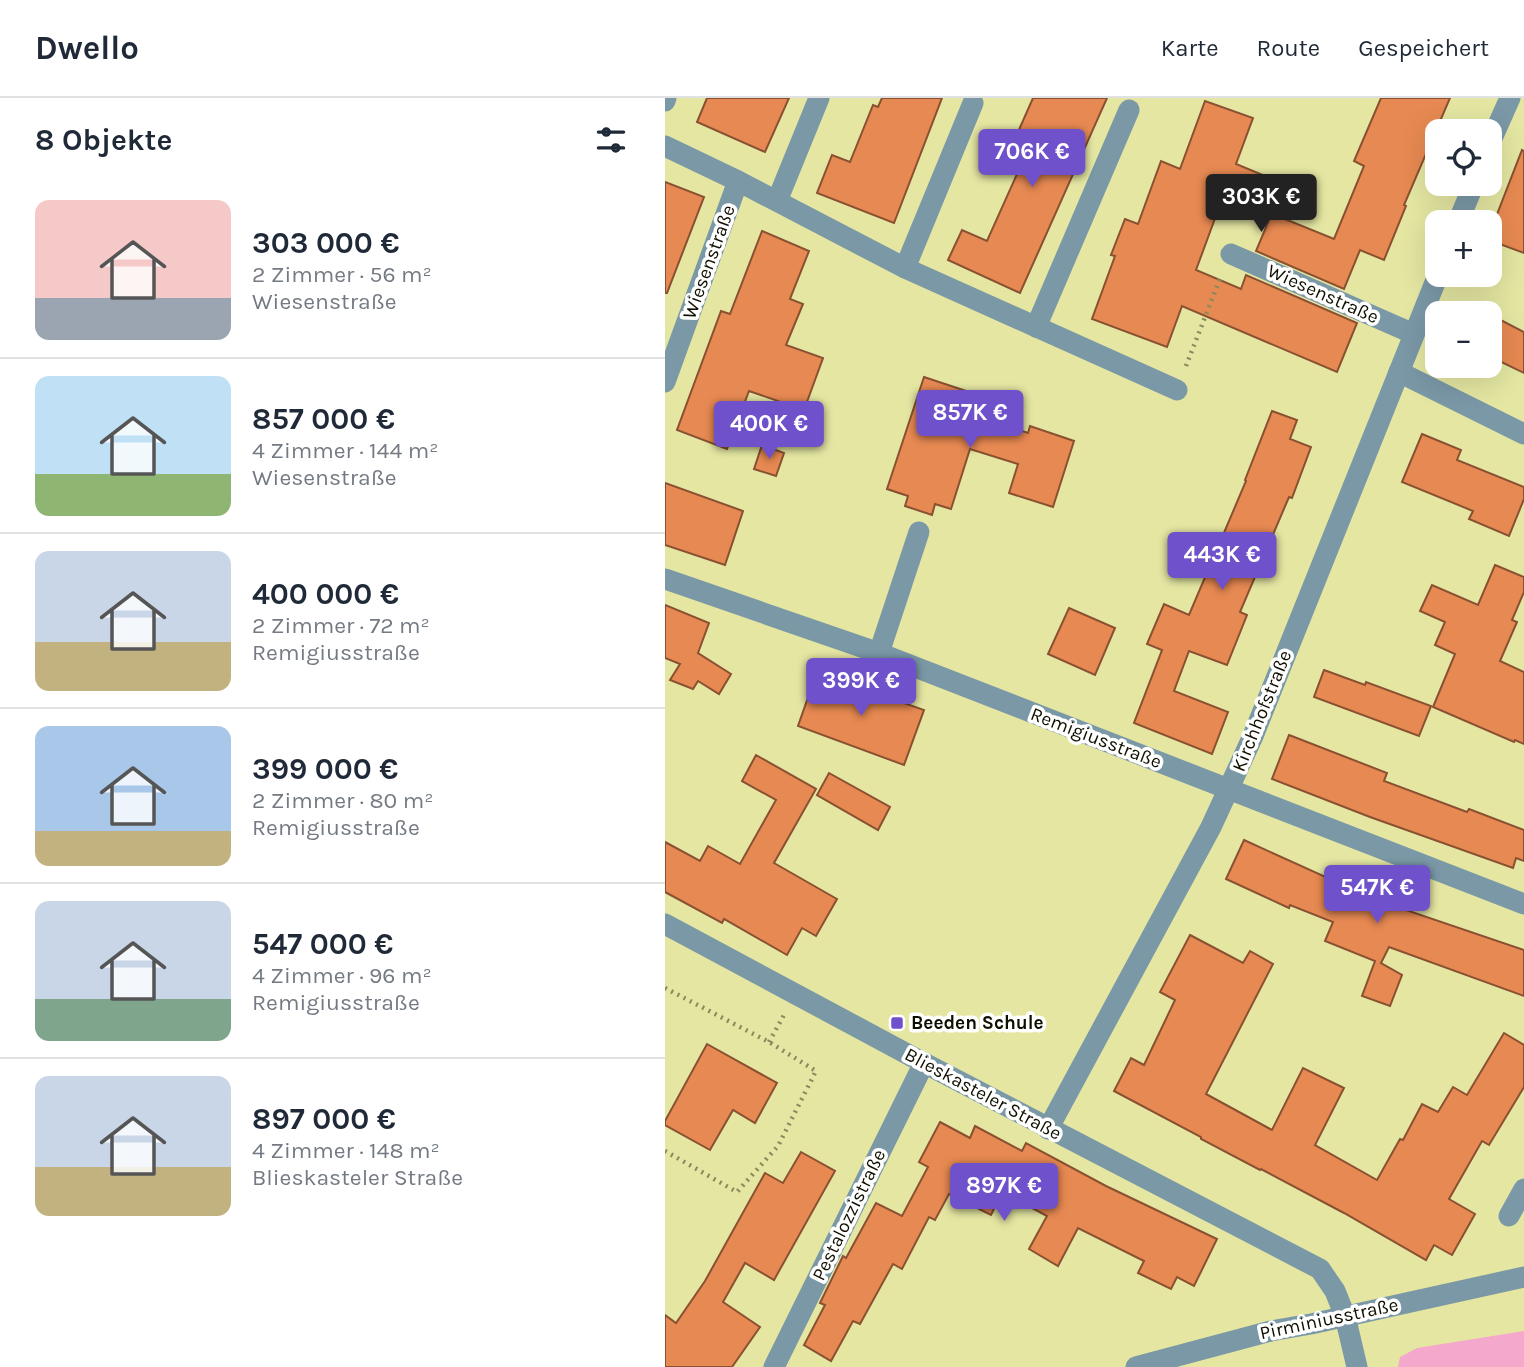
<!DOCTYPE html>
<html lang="de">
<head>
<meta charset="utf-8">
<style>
  body { margin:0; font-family:Karla,sans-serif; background:#f6f6f7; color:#1f2937; height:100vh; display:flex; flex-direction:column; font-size:26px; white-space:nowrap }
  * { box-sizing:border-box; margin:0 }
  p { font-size:23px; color:#747a83 }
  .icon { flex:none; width:38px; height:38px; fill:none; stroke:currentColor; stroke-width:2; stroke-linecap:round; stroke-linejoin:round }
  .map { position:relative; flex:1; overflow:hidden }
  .drawer { display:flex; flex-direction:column; background:#fff; width:665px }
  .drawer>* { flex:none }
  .controls { position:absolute; left:760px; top:21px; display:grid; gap:14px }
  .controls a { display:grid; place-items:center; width:77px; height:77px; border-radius:14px; background:#fff; box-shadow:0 7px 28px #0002; font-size:35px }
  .price { position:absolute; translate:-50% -60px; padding:0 16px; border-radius:7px; background:#6f52cb; color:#fff; font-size:23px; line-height:46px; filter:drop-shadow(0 2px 4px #0008) }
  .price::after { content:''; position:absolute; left:50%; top:42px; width:21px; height:16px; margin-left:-10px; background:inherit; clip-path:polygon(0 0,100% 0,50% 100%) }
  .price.current { background:#222; color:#fff }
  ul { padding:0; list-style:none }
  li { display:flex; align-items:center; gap:21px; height:175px; padding:0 35px }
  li+li { border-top:2px solid #e0e1e3 }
  li span { display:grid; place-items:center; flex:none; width:196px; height:140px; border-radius:14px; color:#555 }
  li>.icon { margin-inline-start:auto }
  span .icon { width:84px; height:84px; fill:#fffc; stroke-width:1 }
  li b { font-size:30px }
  h2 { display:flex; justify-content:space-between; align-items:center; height:84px; padding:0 35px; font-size:30px }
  header { display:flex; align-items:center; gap:42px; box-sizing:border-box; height:98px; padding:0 35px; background:#fff; border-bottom:2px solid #e0e1e3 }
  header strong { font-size:33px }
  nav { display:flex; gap:38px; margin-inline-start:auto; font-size:24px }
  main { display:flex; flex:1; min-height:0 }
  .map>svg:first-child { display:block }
  .green { fill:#f4a8cc }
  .building { fill:#e78952; stroke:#895131; stroke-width:2 }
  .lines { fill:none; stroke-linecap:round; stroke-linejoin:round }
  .path { stroke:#88895c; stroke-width:4.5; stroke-dasharray:2 5; stroke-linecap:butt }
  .minor { stroke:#7b98a7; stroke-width:21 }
  .poi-dot { fill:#6f52cb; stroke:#fff; stroke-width:2.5 }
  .labels { text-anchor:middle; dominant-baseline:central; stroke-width:7; stroke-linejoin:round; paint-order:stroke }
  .street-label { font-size:19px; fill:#0f0f00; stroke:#fff }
  .poi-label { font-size:19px; font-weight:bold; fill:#0f0f00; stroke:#fff; text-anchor:start }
</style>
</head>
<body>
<header>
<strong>Dwello</strong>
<nav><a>Karte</a><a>Route</a><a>Gespeichert</a></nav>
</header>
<main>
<section class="drawer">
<h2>8 Objekte<svg class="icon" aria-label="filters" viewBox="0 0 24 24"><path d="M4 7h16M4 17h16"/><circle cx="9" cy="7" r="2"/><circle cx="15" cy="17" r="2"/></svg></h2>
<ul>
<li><span style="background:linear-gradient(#f6c9c9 70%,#9aa5b1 0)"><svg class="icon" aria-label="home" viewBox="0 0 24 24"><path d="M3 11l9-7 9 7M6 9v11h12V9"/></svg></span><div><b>303 000 €</b><p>2 Zimmer · 56 m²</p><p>Wiesenstraße</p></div></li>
<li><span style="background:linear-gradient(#bfe0f5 70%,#8fb573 0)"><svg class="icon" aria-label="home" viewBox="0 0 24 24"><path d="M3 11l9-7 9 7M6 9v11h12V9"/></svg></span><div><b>857 000 €</b><p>4 Zimmer · 144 m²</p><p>Wiesenstraße</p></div></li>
<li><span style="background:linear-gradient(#c9d6e8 65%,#c2b280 0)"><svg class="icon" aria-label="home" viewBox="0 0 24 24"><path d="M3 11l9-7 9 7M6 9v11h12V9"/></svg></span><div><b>400 000 €</b><p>2 Zimmer · 72 m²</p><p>Remigiusstraße</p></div></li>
<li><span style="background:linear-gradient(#a9c7e8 75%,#c2b280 0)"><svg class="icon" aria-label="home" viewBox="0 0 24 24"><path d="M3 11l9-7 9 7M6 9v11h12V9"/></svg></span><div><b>399 000 €</b><p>2 Zimmer · 80 m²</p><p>Remigiusstraße</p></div></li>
<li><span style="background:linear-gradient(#c9d6e8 70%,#7fa58c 0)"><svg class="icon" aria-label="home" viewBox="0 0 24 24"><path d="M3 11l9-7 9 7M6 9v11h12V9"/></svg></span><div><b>547 000 €</b><p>4 Zimmer · 96 m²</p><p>Remigiusstraße</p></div></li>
<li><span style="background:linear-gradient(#c9d6e8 65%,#c2b280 0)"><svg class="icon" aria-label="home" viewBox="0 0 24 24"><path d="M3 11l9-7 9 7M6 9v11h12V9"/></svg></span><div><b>897 000 €</b><p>4 Zimmer · 148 m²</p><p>Blieskasteler Straße</p></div></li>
</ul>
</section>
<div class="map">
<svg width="859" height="1269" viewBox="0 0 859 1269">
  <rect width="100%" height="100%" fill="#e4e6a2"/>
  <path class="green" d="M859,1233V1269H733L735,1259L752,1250Z"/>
  <g class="building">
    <path d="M42,0H124L100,54L32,24Z"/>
    <path d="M217,0H277L229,125L152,95L167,57L185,64L208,7L213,9Z"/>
    <path d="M368,0H442L355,195L283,162L297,132L322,143L357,65L342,59Z"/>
    <path d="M716,0H785L739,107L741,108L719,162L695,152L679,191L591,153L607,115L559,96L531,172L576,191L581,177L692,225L672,274L517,208L502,249L427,221L450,158L446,157L460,121L473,126L496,63L515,71L540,3L588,20L571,66L636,93L624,122L610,117L669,141L699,68L689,63Z"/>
    <path d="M857,52L859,53V155L824,142V137Z"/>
    <path d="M0,84L39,99L2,195H0Z"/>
    <path d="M97,133L144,153L125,201L138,206L121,247L158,260L139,312L84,293L62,351L12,332L56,213L65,216Z"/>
    <path d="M824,216L859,234V275L824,258Z"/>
    <path d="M259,279L322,300L316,319L363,335L365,328L409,343L388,409L344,395L353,366L305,351L286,411L270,406L267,417L240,408L243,398L222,391Z"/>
    <path d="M607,313L632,322L625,341L646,349L627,400L624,399L575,514L582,517L562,567L524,553L509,593L563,614L547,656L469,625L497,552L482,546L499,506L524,517L581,383L580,382Z"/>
    <path d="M757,336L796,352L792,362L859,389V401L844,438L804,421L808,413L737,384Z"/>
    <path d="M97,347L119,355L111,378L89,371Z"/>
    <path d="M0,385L78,413L60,467L0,447Z"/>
    <path d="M830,467L859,479V494L847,522L852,524L835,563L859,574V646L850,642L849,644L768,609L790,556L770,547L780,524L755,513L767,487L813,507Z"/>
    <path d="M0,507L44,525L33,555L66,576L54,596L33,583L28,591L5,582L15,566L0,560Z"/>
    <path d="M404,510L450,530L430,577L383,556Z"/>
    <path d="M659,572L700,587L701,584L766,608L754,638L649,599Z"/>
    <path d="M152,574L259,612L239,667L133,628Z"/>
    <path d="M624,637L722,675L719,683L802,714L804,711L859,732V763L851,760L848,770L705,719L607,681Z"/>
    <path d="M91,657L151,691L109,765L172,801L151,838L137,830L122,857L59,821L57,825L0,794V744L35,763L43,748L75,766L111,702L77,683Z"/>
    <path d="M164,675L225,709L213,732L152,697Z"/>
    <path d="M579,742L667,782L668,779L734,806L732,809L859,852V898L724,849L716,865L737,877L725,908L697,898L710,863L660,843L668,824L625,807L624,810L561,781Z"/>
    <path d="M525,837L578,865L585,853L608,866L541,996L607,1032L638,970L679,990L650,1047L712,1082L735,1041L738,1042L757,1006L773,1014L788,989L802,997L839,935L859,947V989L824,1047L817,1043L784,1101L810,1116L787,1157L769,1147L761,1162L679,1115L596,1071L595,1072L536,1041V1039L449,993L466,960L479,967L510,902L495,894Z"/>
    <path d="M42,946L112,985L90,1025L68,1012L45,1052L0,1027V1023Z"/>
    <path d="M275,1024L305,1040L310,1028L357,1053L361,1045L441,1088L552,1141L529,1188L512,1179L506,1191L473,1175L479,1163L413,1130L393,1168L364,1151L382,1118L337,1094L326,1117L284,1096L270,1122L264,1119L237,1171L228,1166L195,1226L188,1223L166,1263L139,1247L160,1207L155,1205L178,1158L181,1160L211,1105L237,1118L263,1069L254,1064Z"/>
    <path d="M136,1054L170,1073L109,1182L80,1165L58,1204L95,1229L67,1269H0V1217L11,1225L40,1183L100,1075L118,1085Z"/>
  </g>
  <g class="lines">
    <g class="path">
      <path d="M521,268L556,178"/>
      <path d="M0,890L104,944L151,973L113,1048L72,1094L0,1053"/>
      <path d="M104,944L119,917"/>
    </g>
    <g class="minor">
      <path d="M0,3L1,0"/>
      <path d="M824,47L845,0"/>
      <path d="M0,48L73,83L240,170L512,292"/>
      <path d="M112,103L154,0"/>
      <path d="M793,124L809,86"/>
      <path d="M566,156L749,236"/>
      <path d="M240,170L308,5"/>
      <path d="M371,229L464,12"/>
      <path d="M734,274L859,336"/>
      <path d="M0,284L73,83"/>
      <path d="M0,481L214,555L859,806"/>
      <path d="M214,555L254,434"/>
      <path d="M0,826L259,965L655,1171L670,1193L680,1218L692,1269"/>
      <path d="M383,1031L546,729L588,638L773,177"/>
      <path d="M844,1118L859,1091"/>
      <path d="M109,1269L259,965"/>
      <path d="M471,1269L606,1233L646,1226L859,1179"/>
    </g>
  </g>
  <rect class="poi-dot" x="225" y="918" width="14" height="14" rx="3.5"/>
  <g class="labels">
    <g class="street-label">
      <text transform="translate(44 164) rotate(-70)">Wiesenstraße</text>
      <text transform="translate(658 196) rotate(24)">Wiesenstraße</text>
      <text transform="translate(597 613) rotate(-68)">Kirchhofstraße</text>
      <text transform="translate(431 640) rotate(21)">Remigiusstraße</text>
      <text transform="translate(318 996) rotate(28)">Blieskasteler Straße</text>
      <text transform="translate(184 1117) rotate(-64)">Pestalozzistraße</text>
      <text transform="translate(664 1221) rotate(-12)">Pirminiusstraße</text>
    </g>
    <g class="poi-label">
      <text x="246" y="925">Beeden Schule</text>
    </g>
  </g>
</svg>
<div class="controls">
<a><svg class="icon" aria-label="locate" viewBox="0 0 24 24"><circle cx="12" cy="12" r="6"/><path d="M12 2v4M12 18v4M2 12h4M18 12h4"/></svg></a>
<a>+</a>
<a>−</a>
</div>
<b class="price" style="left:367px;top:91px">706K €</b>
<b class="price current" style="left:596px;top:136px">303K €</b>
<b class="price" style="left:305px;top:352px">857K €</b>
<b class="price" style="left:104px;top:363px">400K €</b>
<b class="price" style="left:557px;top:494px">443K €</b>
<b class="price" style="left:196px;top:620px">399K €</b>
<b class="price" style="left:712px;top:827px">547K €</b>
<b class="price" style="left:339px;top:1125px">897K €</b>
</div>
</main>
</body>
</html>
